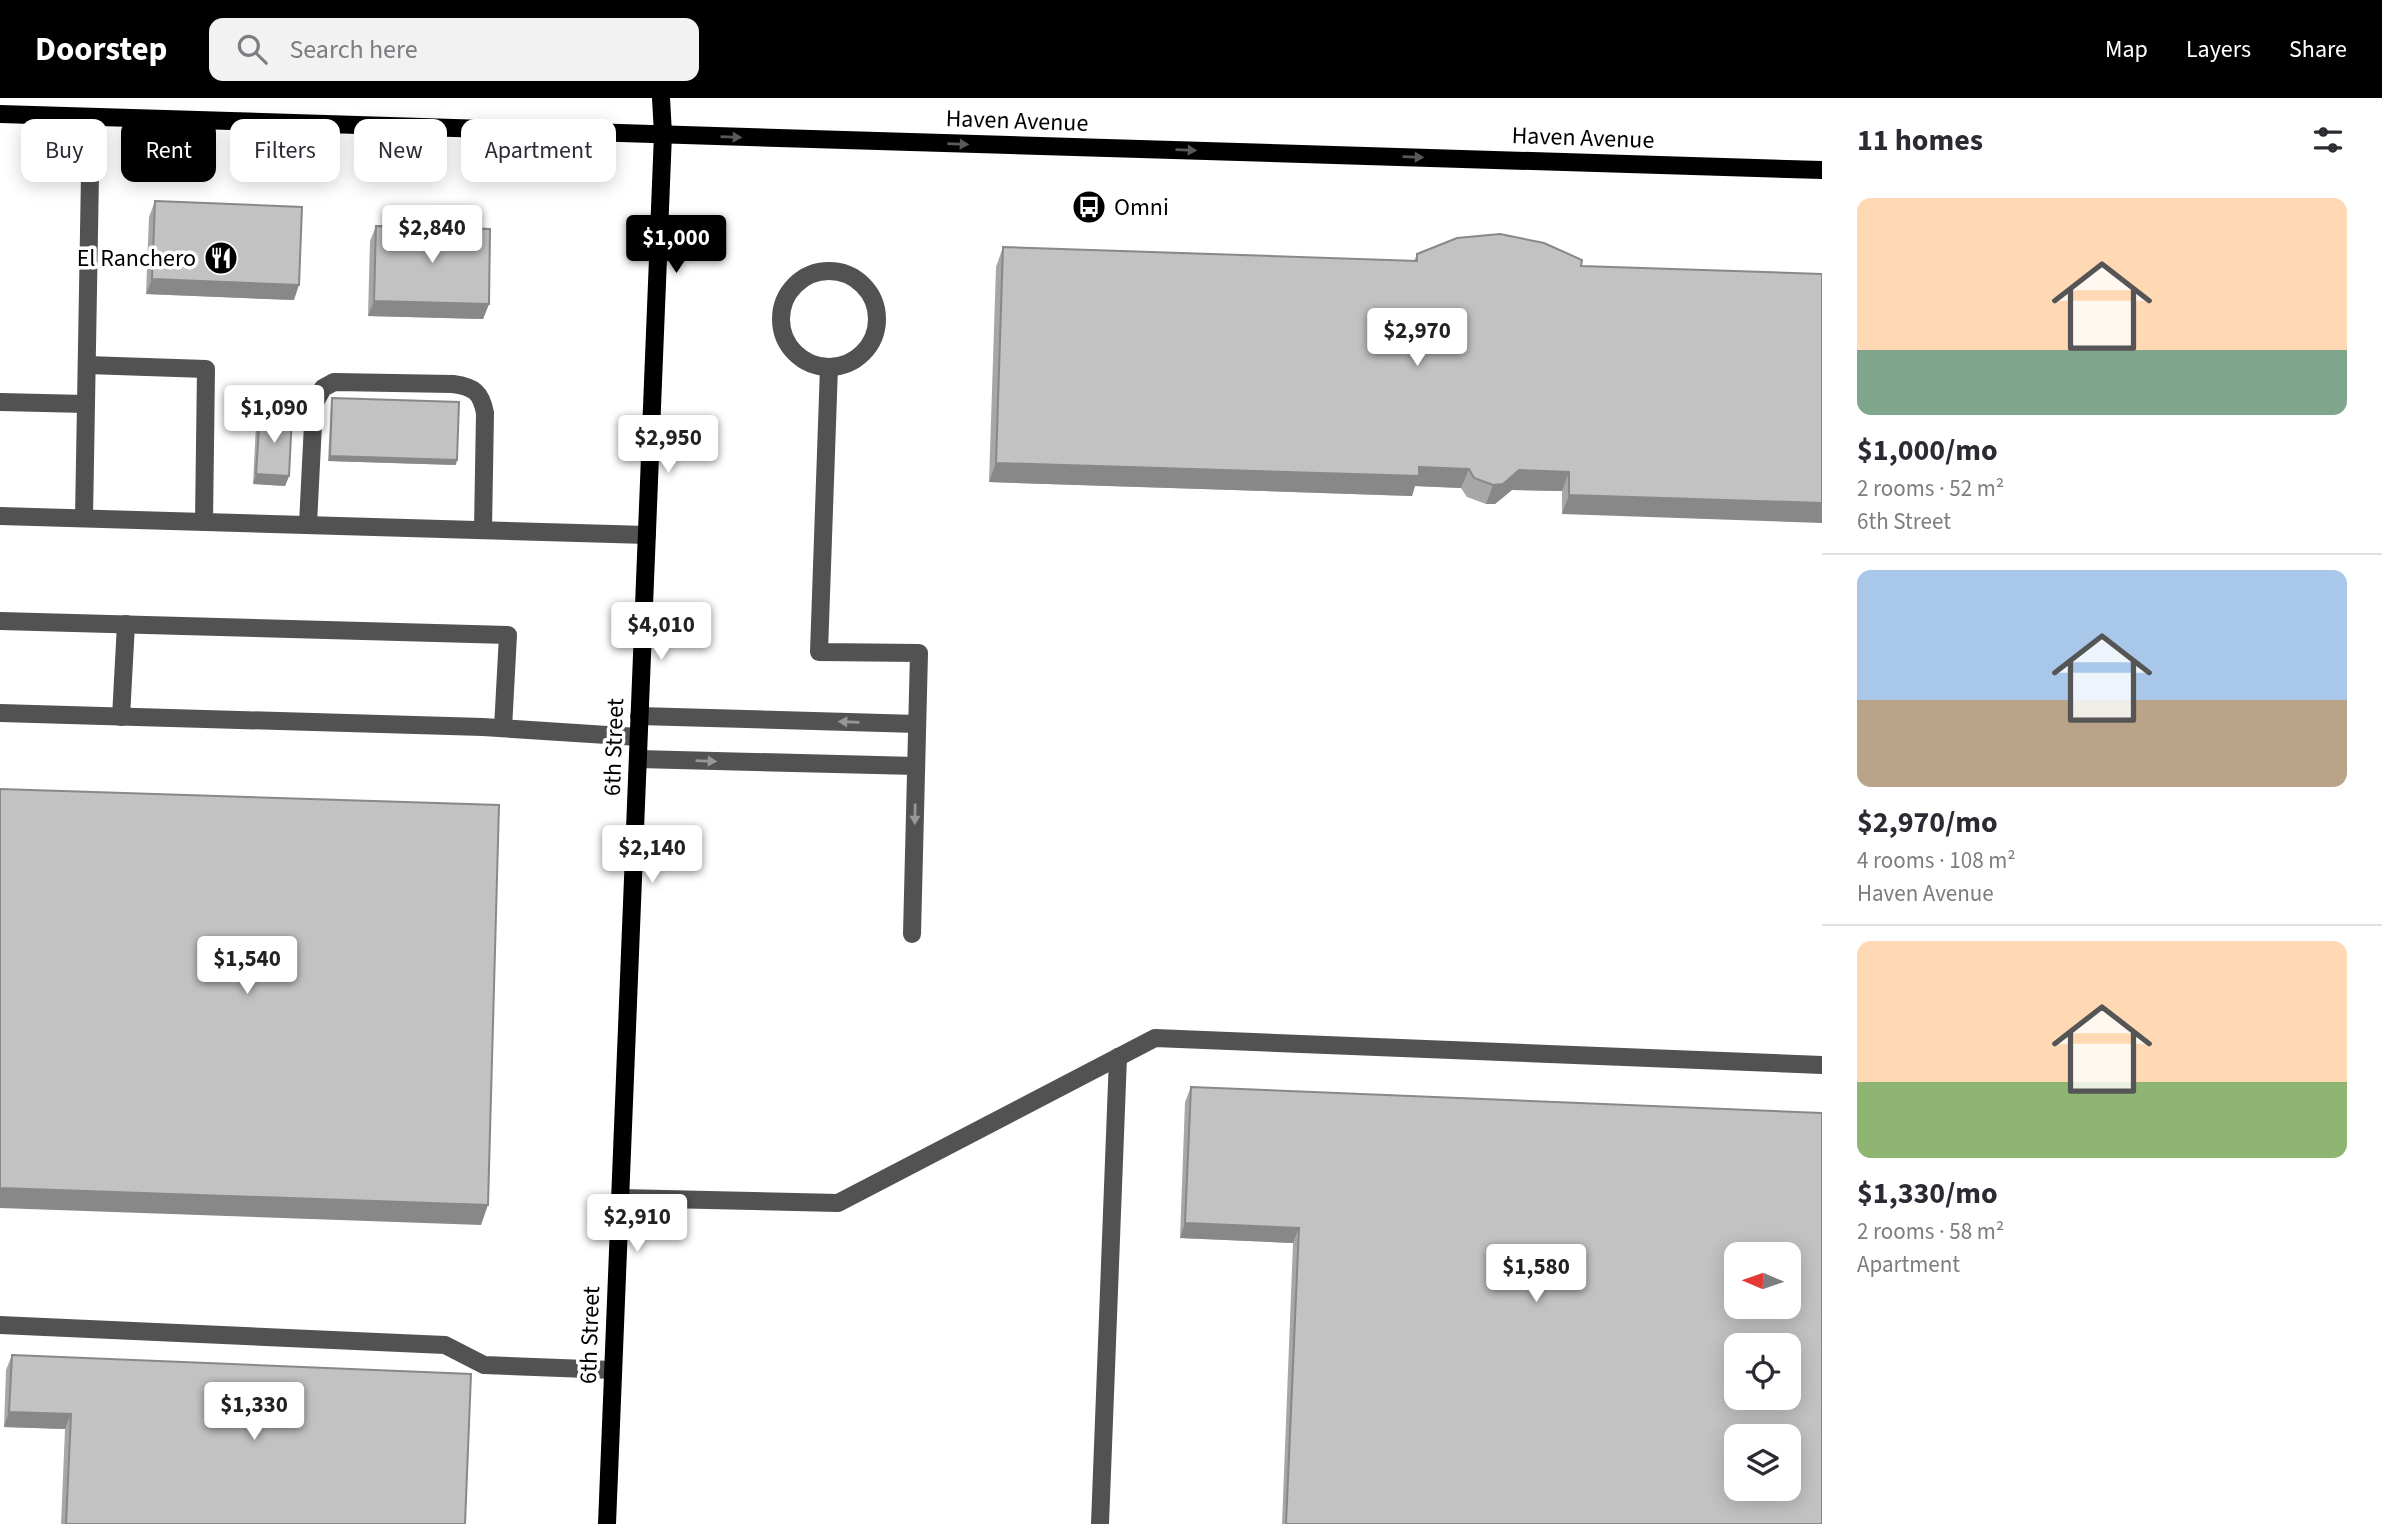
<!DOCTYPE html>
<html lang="en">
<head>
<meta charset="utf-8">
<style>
  body { margin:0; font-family:"Source Sans 3",sans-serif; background:#f2f2f3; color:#2b2b33; height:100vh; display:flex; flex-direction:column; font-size:26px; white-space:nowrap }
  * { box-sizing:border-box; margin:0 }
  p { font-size:23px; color:#7c7c81 }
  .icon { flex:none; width:38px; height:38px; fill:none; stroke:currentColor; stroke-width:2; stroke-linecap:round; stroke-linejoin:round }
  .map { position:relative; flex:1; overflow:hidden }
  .side { display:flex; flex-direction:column; background:#fff; width:560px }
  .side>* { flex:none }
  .banner { position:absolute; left:21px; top:21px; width:665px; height:63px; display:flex; gap:14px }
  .needle { width:46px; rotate:272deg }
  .buttons { position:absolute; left:1724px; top:1144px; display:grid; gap:14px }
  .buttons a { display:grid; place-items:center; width:77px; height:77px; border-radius:14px; background:#fff; box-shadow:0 4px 18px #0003; font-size:35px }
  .price { position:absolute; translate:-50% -60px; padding:0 16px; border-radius:7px; background:#fff; color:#222; font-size:23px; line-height:46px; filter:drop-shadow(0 2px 4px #0008) }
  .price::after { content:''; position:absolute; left:50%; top:42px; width:21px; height:16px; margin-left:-10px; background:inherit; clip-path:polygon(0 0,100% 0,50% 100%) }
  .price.active { background:#000; color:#fff }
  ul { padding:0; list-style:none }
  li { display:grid; align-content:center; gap:14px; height:371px; padding:0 35px }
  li+li { border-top:2px solid #e1e1e2 }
  li span { display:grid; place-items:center; height:217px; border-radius:14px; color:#555 }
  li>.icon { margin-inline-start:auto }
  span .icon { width:126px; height:126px; fill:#fffc; stroke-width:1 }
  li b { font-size:30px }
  h2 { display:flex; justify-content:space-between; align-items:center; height:84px; padding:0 35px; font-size:30px }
  .chip { padding:0 24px; border-radius:14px; background:#fff; box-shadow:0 4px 18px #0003; font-size:24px; line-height:63px }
  .chip.active { background:#000; color:#fff }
  header { display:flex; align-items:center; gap:42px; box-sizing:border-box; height:98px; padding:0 35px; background:#000; color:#fff }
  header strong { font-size:33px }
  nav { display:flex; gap:38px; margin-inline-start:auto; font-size:24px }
  .search { width:490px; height:63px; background:#f2f2f3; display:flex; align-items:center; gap:18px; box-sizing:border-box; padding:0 24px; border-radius:14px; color:#7c7c81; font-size:26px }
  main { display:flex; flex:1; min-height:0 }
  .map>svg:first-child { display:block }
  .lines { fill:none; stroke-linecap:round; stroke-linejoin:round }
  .minor { stroke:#525252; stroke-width:18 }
  .major { stroke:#000; stroke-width:18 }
  .wall { fill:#a7a7a7 }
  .shaded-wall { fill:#888 }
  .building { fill:#c2c2c2; stroke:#888; stroke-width:2; fill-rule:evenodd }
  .oneway { fill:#595959 }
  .oneway2 { fill:#979797 }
  .labels { text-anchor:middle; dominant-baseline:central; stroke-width:7; stroke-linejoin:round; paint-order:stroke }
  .street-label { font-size:24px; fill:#000; stroke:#fff }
  .poi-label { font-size:24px; fill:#000; stroke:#fff; text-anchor:start }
</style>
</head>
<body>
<header>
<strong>Doorstep</strong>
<div class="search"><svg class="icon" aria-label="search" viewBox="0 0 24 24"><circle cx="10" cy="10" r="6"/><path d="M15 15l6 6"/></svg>Search here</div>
<nav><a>Map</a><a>Layers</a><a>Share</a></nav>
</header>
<main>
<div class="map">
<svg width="1822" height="1426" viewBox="0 0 1822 1426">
  <rect width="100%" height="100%" fill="#fff"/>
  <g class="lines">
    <g class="minor">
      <circle cx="829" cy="221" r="48"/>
      <path d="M87,267L206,271L204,424"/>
      <path d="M829,269L819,554L919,555L912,836"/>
      <path d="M0,304L86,306"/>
      <path d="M0,418L647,437"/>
      <path d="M84,420L91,19"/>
      <path d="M308,426L314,306L323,290L334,284L453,286C474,289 481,294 485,315L483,431"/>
      <path d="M0,523L508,537L503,630"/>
      <path d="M0,615L483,629L638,639"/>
      <path d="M639,618L917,626"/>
      <path d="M121,619L126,526"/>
      <path d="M638,661L916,668"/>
      <path d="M620,1100L838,1105L1155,940L1822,967"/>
      <path d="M0,1227L445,1247L484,1267L613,1272"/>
      <path d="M1100,1426L1118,959"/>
    </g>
    <g class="major">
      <path d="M0,16L1822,72"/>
      <path d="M607,1426L663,36L661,0"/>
    </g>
  </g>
  <g class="wall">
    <path d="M155,103L294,202L146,196L149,119Z"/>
    <path d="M376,128L489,206L483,221L368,218L370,143Z"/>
    <path d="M1003,149L1414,163L1417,156L1581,168L1822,176L1562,416V393L1512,392L1495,406H1486L1467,399L1461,390L1415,388L1412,398L989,384L996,169Z"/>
    <path d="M332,300L456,367L328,363L331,305Z"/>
    <path d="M260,315L289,378L285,388L253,386L256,326Z"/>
    <path d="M1191,989L1822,1426H1282L1293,1145L1180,1140L1185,1004Z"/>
    <path d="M12,1257L465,1426H61L65,1331L4,1329L6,1272Z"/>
  </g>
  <g class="shaded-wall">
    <path d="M152,181L299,187L294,202L146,196Z"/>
    <path d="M374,203L489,206L483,221L368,218Z"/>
    <path d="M330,358L457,362L456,367L328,363Z"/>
    <path d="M996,365L1419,369L1469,371L1461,390L1415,388L1412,398L989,384Z"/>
    <path d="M1519,372L1569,374L1562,393L1512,392L1495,406H1486L1493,387Z"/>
    <path d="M256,376L289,378L285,388L253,386Z"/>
    <path d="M1569,397L1822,405V425L1562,416Z"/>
    <path d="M0,1090L488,1107L481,1127L0,1110Z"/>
    <path d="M1185,1125L1299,1130L1293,1145L1180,1140Z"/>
    <path d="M9,1314L71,1316L65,1331L4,1329Z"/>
  </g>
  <g class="building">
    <path d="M155,103L302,109L299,187L152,181Z"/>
    <path d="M376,128L490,131L489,206L374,203Z"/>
    <path d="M1500,136L1544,145L1582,162L1581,168L1822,176V405L1569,397V374L1519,372L1503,386L1493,387L1474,380L1469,371L1419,369V378L996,365L1003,149L1417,163V156L1457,140Z"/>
    <path d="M332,300L459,304L457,362L330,358Z"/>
    <path d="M260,315L292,317L289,378L256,376Z"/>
    <path d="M0,691L499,707L488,1107L0,1090Z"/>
    <path d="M1191,989L1822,1015V1426H1286L1299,1130L1185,1125ZM1736,1157H1788V1209H1736ZM1736,1248H1788V1300H1736ZM1736,1339H1788V1391H1736Z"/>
    <path d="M12,1257L471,1276L465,1426H66L71,1316L9,1314Z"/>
  </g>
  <defs><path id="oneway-solid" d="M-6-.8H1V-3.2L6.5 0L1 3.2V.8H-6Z" transform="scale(1.75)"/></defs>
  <g class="oneway">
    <use href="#oneway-solid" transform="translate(731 39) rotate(2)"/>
    <use href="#oneway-solid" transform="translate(958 46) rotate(2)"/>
    <use href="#oneway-solid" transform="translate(1186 52) rotate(2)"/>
    <use href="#oneway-solid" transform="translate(1413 59) rotate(2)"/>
  </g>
  <g class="oneway2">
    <use href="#oneway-solid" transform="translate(849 624) rotate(-178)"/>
    <use href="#oneway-solid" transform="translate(706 663) rotate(2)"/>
    <use href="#oneway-solid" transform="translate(915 716) rotate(91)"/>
  </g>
  <defs>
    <symbol id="bus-disc" viewBox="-11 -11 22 22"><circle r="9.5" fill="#000" stroke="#fff"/><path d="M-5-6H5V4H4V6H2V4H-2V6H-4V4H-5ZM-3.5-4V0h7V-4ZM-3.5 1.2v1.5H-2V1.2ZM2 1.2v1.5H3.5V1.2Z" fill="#fff"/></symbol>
    <symbol id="restaurant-disc" viewBox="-11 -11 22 22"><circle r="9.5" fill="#000" stroke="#fff"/><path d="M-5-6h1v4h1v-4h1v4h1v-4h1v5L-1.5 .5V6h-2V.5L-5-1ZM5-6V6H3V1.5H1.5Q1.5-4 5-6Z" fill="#fff"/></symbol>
  </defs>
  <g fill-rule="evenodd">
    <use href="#bus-disc" x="1070" y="90" width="38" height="38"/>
    <use href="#restaurant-disc" x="202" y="141" width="38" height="38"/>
  </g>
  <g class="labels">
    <g class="street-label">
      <text transform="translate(1017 23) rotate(2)">Haven Avenue</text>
      <text transform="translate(1583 40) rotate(2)">Haven Avenue</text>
      <text transform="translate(614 649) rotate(-88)">6th Street</text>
      <text transform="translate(590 1237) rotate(-88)">6th Street</text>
    </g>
    <g class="poi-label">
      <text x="1114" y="109">Omni</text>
      <text x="196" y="160" text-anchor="end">El Ranchero</text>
    </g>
  </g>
</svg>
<div class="buttons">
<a><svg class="needle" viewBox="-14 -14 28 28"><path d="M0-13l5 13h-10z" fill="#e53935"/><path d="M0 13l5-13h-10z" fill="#7c7c81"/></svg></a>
<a><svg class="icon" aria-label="locate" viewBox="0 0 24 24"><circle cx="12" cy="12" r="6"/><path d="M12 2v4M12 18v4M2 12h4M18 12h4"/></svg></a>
<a><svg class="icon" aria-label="layers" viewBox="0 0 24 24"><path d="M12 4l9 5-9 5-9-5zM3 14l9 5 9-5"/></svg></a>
</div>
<b class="price" style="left:432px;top:167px">$2,840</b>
<b class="price active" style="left:676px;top:177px">$1,000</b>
<b class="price" style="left:1417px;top:270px">$2,970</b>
<b class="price" style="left:274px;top:347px">$1,090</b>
<b class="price" style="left:668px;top:377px">$2,950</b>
<b class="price" style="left:661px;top:564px">$4,010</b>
<b class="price" style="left:652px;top:787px">$2,140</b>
<b class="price" style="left:247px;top:898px">$1,540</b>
<b class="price" style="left:637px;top:1156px">$2,910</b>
<b class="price" style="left:1536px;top:1206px">$1,580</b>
<b class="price" style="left:254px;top:1344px">$1,330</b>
<div class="banner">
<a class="chip">Buy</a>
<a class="chip active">Rent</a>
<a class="chip">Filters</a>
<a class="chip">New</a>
<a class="chip">Apartment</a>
</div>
</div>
<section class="side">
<h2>11 homes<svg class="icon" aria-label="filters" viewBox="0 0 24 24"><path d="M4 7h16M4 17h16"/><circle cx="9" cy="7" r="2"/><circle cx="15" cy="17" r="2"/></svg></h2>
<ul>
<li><span style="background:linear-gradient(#ffd9b3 70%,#7fa58c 0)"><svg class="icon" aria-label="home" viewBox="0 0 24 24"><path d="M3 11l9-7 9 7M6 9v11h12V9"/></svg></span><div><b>$1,000/mo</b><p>2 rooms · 52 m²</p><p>6th Street</p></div></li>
<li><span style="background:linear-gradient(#a9c7e8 60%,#b9a48a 0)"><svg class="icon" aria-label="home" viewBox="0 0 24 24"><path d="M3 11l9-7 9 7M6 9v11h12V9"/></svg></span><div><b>$2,970/mo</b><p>4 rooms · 108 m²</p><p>Haven Avenue</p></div></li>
<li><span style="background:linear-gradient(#ffd9b3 65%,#8fb573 0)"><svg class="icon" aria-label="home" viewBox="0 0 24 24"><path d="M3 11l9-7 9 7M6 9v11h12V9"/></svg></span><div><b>$1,330/mo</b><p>2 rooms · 58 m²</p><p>Apartment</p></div></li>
</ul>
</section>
</main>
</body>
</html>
